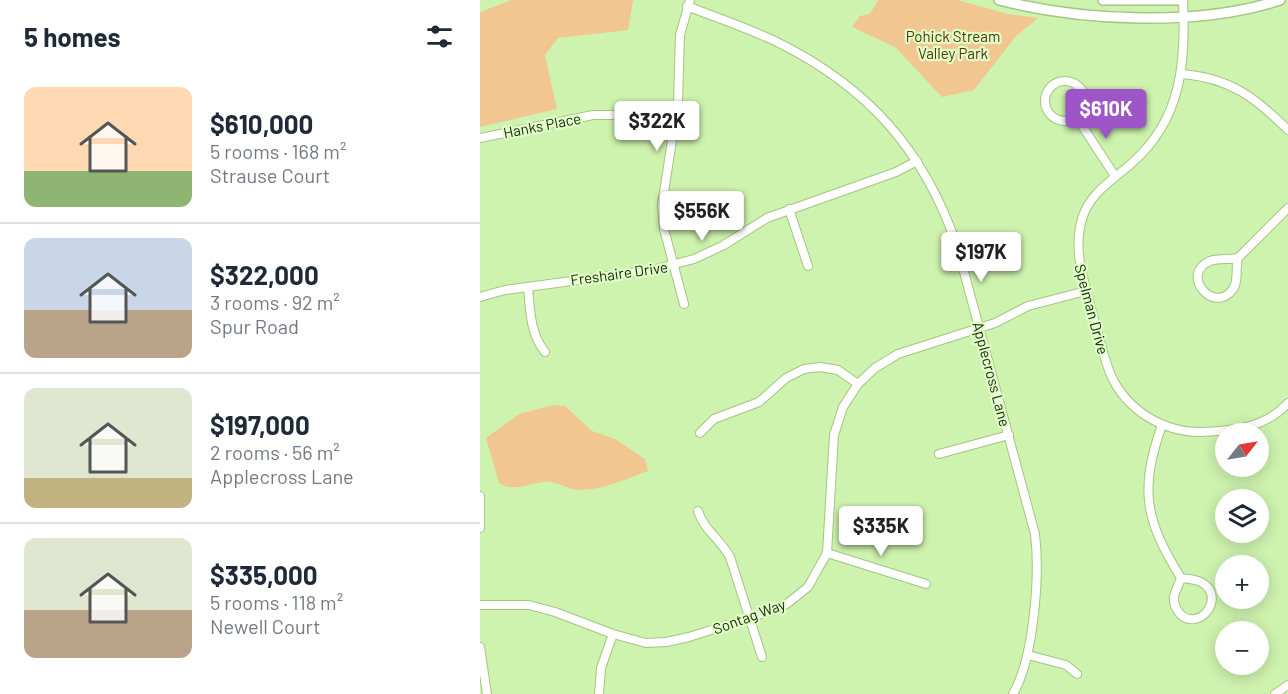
<!DOCTYPE html>
<html lang="en">
<head>
<meta charset="utf-8">
<style>
  body { margin:0; font-family:Barlow,sans-serif; background:#f2f2f3; color:#1f2937; height:100vh; display:flex; flex-direction:column; font-size:22px; white-space:nowrap }
  * { box-sizing:border-box; margin:0 }
  p { font-size:20px; color:#747a83 }
  .icon { flex:none; width:33px; height:33px; fill:none; stroke:currentColor; stroke-width:2; stroke-linecap:round; stroke-linejoin:round }
  .map { position:relative; flex:1; overflow:hidden }
  .drawer { display:flex; flex-direction:column; background:#fff; width:480px }
  .drawer>* { flex:none }
  .needle { width:39px; rotate:59deg }
  .controls { position:absolute; left:735px; top:423px; display:grid; gap:12px }
  .controls a { display:grid; place-items:center; width:54px; height:54px; border-radius:50%; background:#fff; box-shadow:0 3px 15px #0003; font-size:30px }
  .price { position:absolute; translate:-50% -51px; padding:0 14px; border-radius:6px; background:#fff; color:#222; font-size:20px; line-height:39px; filter:drop-shadow(0 2px 3px #0008) }
  .price::after { content:''; position:absolute; left:50%; top:36px; width:18px; height:14px; margin-left:-9px; background:inherit; clip-path:polygon(0 0,100% 0,50% 100%) }
  .price.active { background:#9d55c8; color:#fff }
  ul { padding:0; list-style:none }
  li { display:flex; align-items:center; gap:18px; height:150px; padding:0 24px }
  li+li { border-top:2px solid #e0e1e3 }
  li span { display:grid; place-items:center; flex:none; width:168px; height:120px; border-radius:12px; color:#555 }
  li>.icon { margin-inline-start:auto }
  span .icon { width:72px; height:72px; fill:#fffc; stroke-width:1 }
  li b { font-size:26px }
  h2 { display:flex; justify-content:space-between; align-items:center; height:72px; padding:0 24px; font-size:26px }
  main { display:flex; flex:1; min-height:0 }
  .map>svg:first-child { display:block }
  .green { fill:#f2c691 }
  .lines { fill:none; stroke-linecap:round; stroke-linejoin:round }
  .minor-casing { stroke:#a3c683; stroke-width:10 }
  .tertiary-casing { stroke:#a3c683; stroke-width:12 }
  .minor { stroke:#fff; stroke-width:8 }
  .tertiary { stroke:#fff; stroke-width:9 }
  .labels { text-anchor:middle; dominant-baseline:central; stroke-width:4.5; stroke-linejoin:round; paint-order:stroke }
  .park-label { font-size:15px; fill:#553503; stroke:#e0fec7 }
  .street-label { font-size:15px; fill:#19260b; stroke:#e0fec7 }
</style>
</head>
<body>
<main>
<section class="drawer">
<h2>5 homes<svg class="icon" aria-label="filters" viewBox="0 0 24 24"><path d="M4 7h16M4 17h16"/><circle cx="9" cy="7" r="2"/><circle cx="15" cy="17" r="2"/></svg></h2>
<ul>
<li><span style="background:linear-gradient(#ffd9b3 70%,#8fb573 0)"><svg class="icon" aria-label="home" viewBox="0 0 24 24"><path d="M3 11l9-7 9 7M6 9v11h12V9"/></svg></span><div><b>$610,000</b><p>5 rooms · 168 m²</p><p>Strause Court</p></div></li>
<li><span style="background:linear-gradient(#c9d6e8 60%,#b9a48a 0)"><svg class="icon" aria-label="home" viewBox="0 0 24 24"><path d="M3 11l9-7 9 7M6 9v11h12V9"/></svg></span><div><b>$322,000</b><p>3 rooms · 92 m²</p><p>Spur Road</p></div></li>
<li><span style="background:linear-gradient(#dfe7d0 75%,#c2b280 0)"><svg class="icon" aria-label="home" viewBox="0 0 24 24"><path d="M3 11l9-7 9 7M6 9v11h12V9"/></svg></span><div><b>$197,000</b><p>2 rooms · 56 m²</p><p>Applecross Lane</p></div></li>
<li><span style="background:linear-gradient(#dfe7d0 60%,#b9a48a 0)"><svg class="icon" aria-label="home" viewBox="0 0 24 24"><path d="M3 11l9-7 9 7M6 9v11h12V9"/></svg></span><div><b>$335,000</b><p>5 rooms · 118 m²</p><p>Newell Court</p></div></li>
</ul>
</section>
<div class="map">
<svg width="808" height="694" viewBox="0 0 808 694">
  <rect width="100%" height="100%" fill="#cef3ae"/>
  <g class="green">
    <path d="M32,0H153L148,30L78,38L65,55L77,109L0,127V12Z"/>
    <path d="M398,0H477L528,14L558,18L536,36L494,90L462,97L415,47L372,27L380,16L390,14Z"/>
    <path d="M73,405L85,406L112,431L135,439L165,459L168,471C146,479 123,490 100,490C87,490 77,480 64,482C47,484 34,492 19,483L6,438L39,414Z"/>
  </g>
  <g class="lines">
    <defs>
      <g id="minor">
        <path d="M703,0C706,62 702,119 652,163C633,180 610,192 602,219C593,249 603,278 611,308C617,329 622,352 630,373C645,409 682,432 720,432C752,431 786,428 808,403"/>
        <path d="M207,6C237,18 268,28 297,42C388,87 444,150 477,246L555,534C560,575 554,658 533,694"/>
        <path d="M702,74C750,78 775,97 808,130"/>
        <circle cx="585" cy="101" r="20"/>
        <path d="M597,118L635,176"/>
        <path d="M0,138L113,115H148L195,123"/>
        <path d="M309,209L328,266"/>
        <path d="M758,258C755,268 759,281 753,289C734,316 699,274 730,261C739,258 749,260 758,258Z"/>
        <path d="M758,258L808,208"/>
        <path d="M48,287C50,309 50,334 65,352"/>
        <path d="M0,297L25,290L172,270L214,259L244,245L287,218L416,172L437,161"/>
        <path d="M204,304L184,229L182,205L198,102L200,35L210,0"/>
        <path d="M682,425C659,490 665,520 701,578C699,584 696,590 694,596C693,602 696,609 700,614C719,632 745,599 724,584C718,579 708,579 701,578"/>
        <path d="M220,433L234,419L279,402L306,378L324,369L340,367L358,370L378,384"/>
        <path d="M459,454L529,435"/>
        <path d="M0,496V528"/>
        <path d="M218,511C224,530 240,539 250,557L282,657"/>
        <path d="M347,553L446,584"/>
        <path d="M0,605H49L75,612L133,634L166,643L186,642L209,637L297,609L308,603L328,587L347,553L354,435L363,407L378,384L395,368L418,354L515,323L548,306L606,291"/>
        <path d="M0,647L7,694"/>
        <path d="M548,655L586,665L597,674"/>
        <path d="M119,694L121,668L133,634"/>
        <path d="M795,694L808,685"/>
      </g>
      <g id="tertiary">
        <path d="M519,0C602,21 718,27 800,0"/>
        <path d="M623,0H700"/>
      </g>
    </defs>
    <use href="#minor" class="minor-casing"/>
    <use href="#tertiary" class="tertiary-casing"/>
    <use href="#minor" class="minor"/>
    <use href="#tertiary" class="tertiary"/>
  </g>
  <g class="labels">
    <g class="park-label">
      <text x="473" y="36">Pohick Stream<tspan x="473" dy="17">Valley Park</tspan></text>
    </g>
    <g class="street-label">
      <text transform="translate(62 125) rotate(-11)">Hanks Place</text>
      <text transform="translate(139 273) rotate(-8)">Freshaire Drive</text>
      <text transform="translate(612 309) rotate(75)">Spelman Drive</text>
      <text transform="translate(512 374) rotate(75)">Applecross Lane</text>
      <text transform="translate(269 616) rotate(-20)">Sontag Way</text>
    </g>
  </g>
</svg>
<div class="controls">
<a><svg class="needle" viewBox="-14 -14 28 28"><path d="M0-13l5 13h-10z" fill="#e53935"/><path d="M0 13l5-13h-10z" fill="#747a83"/></svg></a>
<a><svg class="icon" aria-label="layers" viewBox="0 0 24 24"><path d="M12 4l9 5-9 5-9-5zM3 14l9 5 9-5"/></svg></a>
<a>+</a>
<a>−</a>
</div>
<b class="price active" style="left:626px;top:140px">$610K</b>
<b class="price" style="left:177px;top:152px">$322K</b>
<b class="price" style="left:222px;top:242px">$556K</b>
<b class="price" style="left:501px;top:283px">$197K</b>
<b class="price" style="left:401px;top:557px">$335K</b>
</div>
</main>
</body>
</html>
